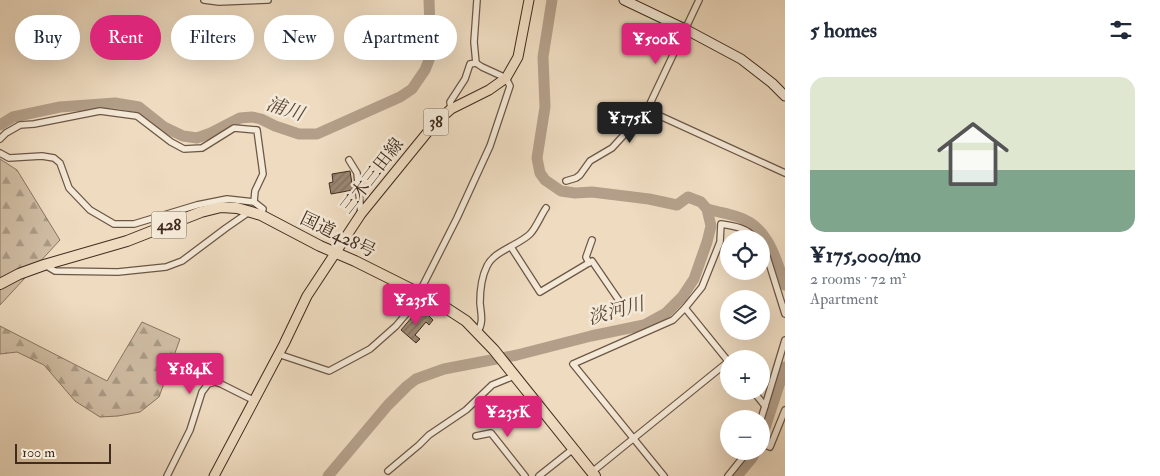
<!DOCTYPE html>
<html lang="en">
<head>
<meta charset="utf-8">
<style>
  body { margin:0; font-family:"IM FELL Double Pica","Noto Serif JP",serif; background:#f2f2f3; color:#1f2937; height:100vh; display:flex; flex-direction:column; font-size:19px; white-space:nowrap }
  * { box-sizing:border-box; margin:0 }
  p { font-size:16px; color:#747a83 }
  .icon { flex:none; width:28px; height:28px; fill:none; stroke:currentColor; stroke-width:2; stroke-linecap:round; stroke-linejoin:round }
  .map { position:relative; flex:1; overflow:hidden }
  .drawer { display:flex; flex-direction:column; background:#fff; width:375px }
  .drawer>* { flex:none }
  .banner { position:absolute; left:15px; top:15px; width:475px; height:45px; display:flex; gap:10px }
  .controls { position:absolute; left:720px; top:230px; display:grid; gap:10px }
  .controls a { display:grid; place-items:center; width:50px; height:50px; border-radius:50%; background:#fff; box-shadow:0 5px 20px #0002; font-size:25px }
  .scale { position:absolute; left:15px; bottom:12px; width:96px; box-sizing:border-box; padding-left:5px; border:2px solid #402b1e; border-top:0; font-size:14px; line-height:18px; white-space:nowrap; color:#402b1e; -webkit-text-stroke:4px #f4e8d6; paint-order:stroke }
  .price { position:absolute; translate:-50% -42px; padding:0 11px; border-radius:5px; background:#db2777; color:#fff; font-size:16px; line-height:32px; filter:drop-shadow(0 1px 2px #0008) }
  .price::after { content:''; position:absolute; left:50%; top:30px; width:15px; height:11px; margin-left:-8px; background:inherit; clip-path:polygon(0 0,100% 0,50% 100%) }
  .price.active { background:#222; color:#fff }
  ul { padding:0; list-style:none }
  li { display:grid; align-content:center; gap:10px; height:265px; padding:0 25px }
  li span { display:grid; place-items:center; height:155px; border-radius:15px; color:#555 }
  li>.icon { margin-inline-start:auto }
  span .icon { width:90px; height:90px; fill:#fffc; stroke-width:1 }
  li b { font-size:21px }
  h2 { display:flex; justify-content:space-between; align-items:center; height:60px; padding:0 25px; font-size:21px }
  .pill { padding:0 18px; border-radius:22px; background:#fff; box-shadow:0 5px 20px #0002; font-size:18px; line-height:45px }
  .pill.active { background:#db2777; color:#fff }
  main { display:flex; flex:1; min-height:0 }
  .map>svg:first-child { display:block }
  .forest { fill:url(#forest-firs); stroke:#887461 }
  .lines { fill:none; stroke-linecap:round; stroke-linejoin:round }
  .river { stroke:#b39f89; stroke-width:11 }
  .building { fill:url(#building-hatch); stroke:#402b1e }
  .minor-casing { stroke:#6c5746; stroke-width:8 }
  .secondary-casing { stroke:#402b1e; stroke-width:11 }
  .primary-casing { stroke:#402b1e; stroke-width:11 }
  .trunk-casing { stroke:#402b1e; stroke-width:12 }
  .minor { stroke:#f4e8d6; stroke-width:5.5 }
  .secondary { stroke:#f4e8d6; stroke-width:9 }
  .primary { stroke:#eedbc0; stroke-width:9 }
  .trunk { stroke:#eedbc0; stroke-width:10 }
  .labels { text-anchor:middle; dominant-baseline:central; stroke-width:5; stroke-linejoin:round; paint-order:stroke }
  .shield { fill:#f4e8d6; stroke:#766455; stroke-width:1 }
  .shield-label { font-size:16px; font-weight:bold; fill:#402b1e }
  .street-label { font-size:18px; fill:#402b1e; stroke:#f4e8d6 }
  .water-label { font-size:19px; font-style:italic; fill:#5d4839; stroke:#f4e8d6 }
</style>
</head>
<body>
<main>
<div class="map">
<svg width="785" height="476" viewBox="0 0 785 476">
  <defs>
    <pattern id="forest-firs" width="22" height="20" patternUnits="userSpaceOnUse" patternTransform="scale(1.25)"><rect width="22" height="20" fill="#d0bda4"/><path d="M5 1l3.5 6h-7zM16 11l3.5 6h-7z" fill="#aa9a85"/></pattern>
    <pattern id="building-hatch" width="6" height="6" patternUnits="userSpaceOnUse" patternTransform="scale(1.25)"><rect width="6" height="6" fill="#9a8772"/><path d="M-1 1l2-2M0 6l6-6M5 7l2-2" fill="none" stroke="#7f6f5d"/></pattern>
  </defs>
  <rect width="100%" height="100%" fill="#eedbc0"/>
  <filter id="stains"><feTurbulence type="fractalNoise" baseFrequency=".004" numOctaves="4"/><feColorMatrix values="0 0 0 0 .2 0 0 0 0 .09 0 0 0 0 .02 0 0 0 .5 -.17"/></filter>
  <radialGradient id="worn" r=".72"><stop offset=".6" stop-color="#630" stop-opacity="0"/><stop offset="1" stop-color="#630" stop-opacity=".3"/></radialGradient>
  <g class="forest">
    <path d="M0,159L17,170L60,240L0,305Z"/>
    <path d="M142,322L180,339L159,397L140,412L118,416L100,417L75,401L44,365L17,352L0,354V326L107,381Z"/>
  </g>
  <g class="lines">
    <g class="river">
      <path d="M0,125L13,117L60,107L115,103L139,107L164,127L183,136L197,138L211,133L240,118L252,117L261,119L275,126L299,134H317L400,97L412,89L425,70L431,55L429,0"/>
      <path d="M707,209C717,212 728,213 738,217C768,226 776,259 785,285"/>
      <path d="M761,440L785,367"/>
      <path d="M328,476L388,405L407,386L416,379L444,369L517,355L591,336L644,325L666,313L682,297L694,279L707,242L711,226L707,209L701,202L688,197L677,205L649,199L592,192L575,193L561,191L545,180L540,173L537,158L545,107L543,57L552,0"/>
      <path d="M737,476L752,458L756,451"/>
    </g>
  </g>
  <g class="building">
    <path d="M350,171L353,190L331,194L329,183L333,182L332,174Z"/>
    <path d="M424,311L433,320L429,325L426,322L415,335L420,339L416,343L401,330L413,316L417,319Z"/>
  </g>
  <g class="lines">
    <defs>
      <g id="minor">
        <path d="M204,0L219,2L268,0"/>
        <path d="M451,109L450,102L465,79L470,64L476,63"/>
        <path d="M647,110L785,173"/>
        <path d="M0,139L6,133L20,125L34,124L100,111L137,116L171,142L184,149L202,148L234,128L257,130L263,174L255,191L254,202"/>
        <path d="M0,153L9,158L42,156L54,158L60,163L69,188L90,210L114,224H134L197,205L227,199L254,202L263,209L261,215"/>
        <path d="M349,160L357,173L361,214"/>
        <path d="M566,181L576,178L580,175L590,161L612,148L647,110L699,0"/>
        <path d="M761,244L764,247L785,314"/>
        <path d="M511,247L540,292L592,261L620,302"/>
        <path d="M589,263L586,257L592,240"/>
        <path d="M45,265L55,271L118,272L166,267L182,261L226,228L249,212"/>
        <path d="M685,308L728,361"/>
        <path d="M477,333C484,323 481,314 480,303C480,291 482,276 487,266C494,251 519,245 530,234C536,228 541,215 546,208"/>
        <path d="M278,354L329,371L370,349L396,326L412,307L457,218L490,146L510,86L506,78L482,67L476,63L474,42L477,0"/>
        <path d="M753,391L765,406L761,419"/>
        <path d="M765,406L785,340"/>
        <path d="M476,436L491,433L525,476"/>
        <path d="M761,443L770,447L785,410"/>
        <path d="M388,471L419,445L429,435L466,410L492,385L514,376"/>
        <path d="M592,472L729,361"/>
        <path d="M167,476L190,430L202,392L208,384L215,382L221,384L253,400"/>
        <path d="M539,476L573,449"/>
        <path d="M664,476L573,364L673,320L685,308L702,287L720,242L721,224C735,226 747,228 756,239"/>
        <path d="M728,476L748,451"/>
      </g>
      <path id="secondary" d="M624,0L685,29L741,59L772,83L785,96"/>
      <path id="primary" d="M214,476L284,344L307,296L361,214L435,123L451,109L489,90L506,78L518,57L529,0"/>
      <path id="trunk" d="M0,284L19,274L44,265L127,241L201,212L221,207L237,208L261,215L320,246L355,261L419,293L440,304L466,321L494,350L595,476"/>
    </defs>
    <use href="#minor" class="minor-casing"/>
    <use href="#secondary" class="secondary-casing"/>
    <use href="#primary" class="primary-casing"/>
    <use href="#trunk" class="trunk-casing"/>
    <use href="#minor" class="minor"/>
    <use href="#secondary" class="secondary"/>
    <use href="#primary" class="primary"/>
    <use href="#trunk" class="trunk"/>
  </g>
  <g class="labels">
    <g class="shield">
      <rect x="423.5" y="108.5" width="25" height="27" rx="4"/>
      <rect x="151.5" y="211.5" width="35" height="27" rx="4"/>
    </g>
    <g class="shield-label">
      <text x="436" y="122">38</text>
      <text x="169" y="225">428</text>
    </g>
    <g class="street-label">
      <text transform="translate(372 176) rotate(-52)">三木三田線</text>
      <text transform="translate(338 235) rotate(26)">国道428号</text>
    </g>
    <g class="water-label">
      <text transform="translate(285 109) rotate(18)">浦川</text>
      <text transform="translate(616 311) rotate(-15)">淡河川</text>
    </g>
  </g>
  <rect width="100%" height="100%" filter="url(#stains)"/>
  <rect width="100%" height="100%" fill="url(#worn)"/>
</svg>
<div class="controls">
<a><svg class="icon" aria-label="locate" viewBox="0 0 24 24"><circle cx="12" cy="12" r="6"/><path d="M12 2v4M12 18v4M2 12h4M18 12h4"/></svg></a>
<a><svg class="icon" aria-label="layers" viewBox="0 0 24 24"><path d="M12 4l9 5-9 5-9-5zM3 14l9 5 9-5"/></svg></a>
<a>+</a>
<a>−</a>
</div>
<div class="scale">100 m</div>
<b class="price" style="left:656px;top:65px">¥500K</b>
<b class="price active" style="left:630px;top:144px">¥175K</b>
<b class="price" style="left:416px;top:326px">¥235K</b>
<b class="price" style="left:190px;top:395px">¥184K</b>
<b class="price" style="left:508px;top:438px">¥235K</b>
<div class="banner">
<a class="pill">Buy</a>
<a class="pill active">Rent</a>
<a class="pill">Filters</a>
<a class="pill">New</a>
<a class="pill">Apartment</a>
</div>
</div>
<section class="drawer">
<h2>5 homes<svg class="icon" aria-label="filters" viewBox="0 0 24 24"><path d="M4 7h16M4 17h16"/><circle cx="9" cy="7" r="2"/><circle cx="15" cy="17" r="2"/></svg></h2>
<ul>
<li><span style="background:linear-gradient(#dfe7d0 60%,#7fa58c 0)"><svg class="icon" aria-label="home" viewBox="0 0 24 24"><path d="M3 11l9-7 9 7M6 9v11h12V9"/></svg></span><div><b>¥175,000/mo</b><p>2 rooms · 72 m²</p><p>Apartment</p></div></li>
</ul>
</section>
</main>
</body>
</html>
